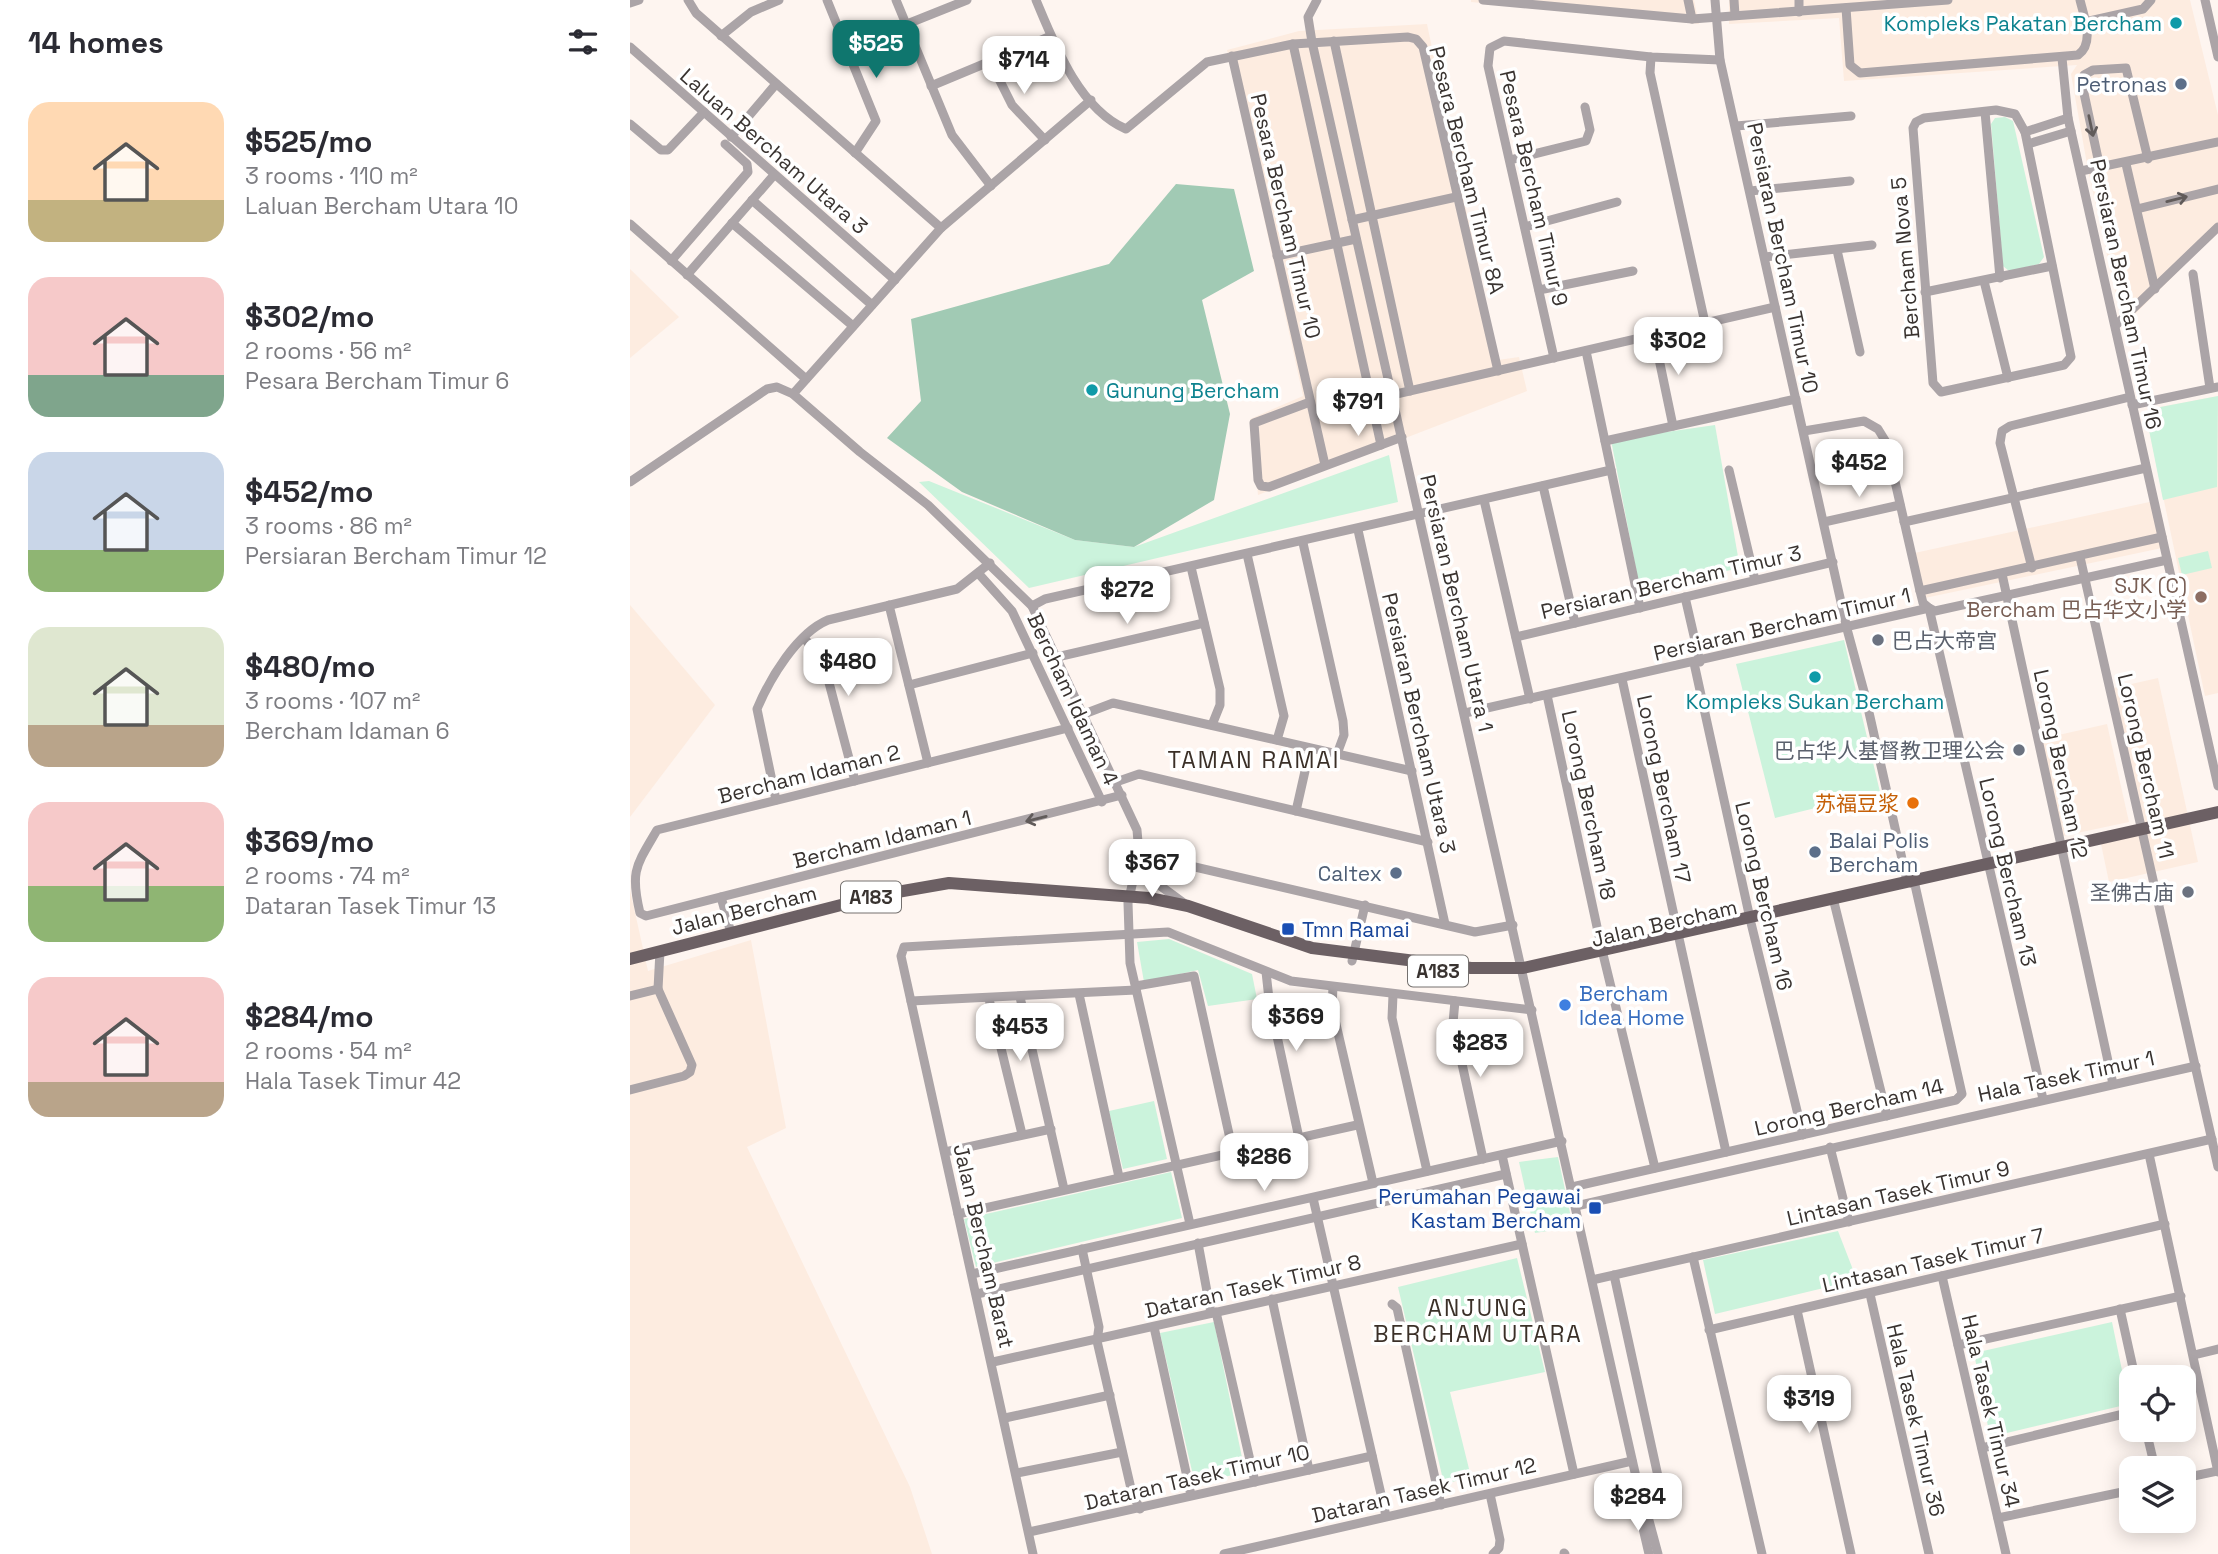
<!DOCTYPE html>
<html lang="en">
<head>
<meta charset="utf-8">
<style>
  body { margin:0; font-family:"Space Grotesk","Noto Sans SC",sans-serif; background:#f7f7f7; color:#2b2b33; height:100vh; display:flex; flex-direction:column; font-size:26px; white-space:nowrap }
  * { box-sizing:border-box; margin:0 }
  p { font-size:23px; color:#7c7c81 }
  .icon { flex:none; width:38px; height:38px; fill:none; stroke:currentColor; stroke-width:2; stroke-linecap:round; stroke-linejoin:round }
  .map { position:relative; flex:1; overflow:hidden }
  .sheet { display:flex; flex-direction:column; background:#fff; width:630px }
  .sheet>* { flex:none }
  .buttons { position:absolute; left:1489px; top:1365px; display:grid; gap:14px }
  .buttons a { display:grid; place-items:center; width:77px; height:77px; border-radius:14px; background:#fff; box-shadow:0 4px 18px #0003; font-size:35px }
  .price { position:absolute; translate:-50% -60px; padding:0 16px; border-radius:14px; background:#fff; color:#222; font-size:23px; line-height:46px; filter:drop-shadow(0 2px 4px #0008) }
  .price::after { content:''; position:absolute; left:50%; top:42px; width:21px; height:16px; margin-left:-10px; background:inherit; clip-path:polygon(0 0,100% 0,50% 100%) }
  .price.current { background:#0f766e; color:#fff }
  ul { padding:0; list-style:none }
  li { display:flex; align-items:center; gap:21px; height:175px; padding:0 28px }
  li span { display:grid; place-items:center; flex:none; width:196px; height:140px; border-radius:21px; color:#555 }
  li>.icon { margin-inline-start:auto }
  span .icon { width:84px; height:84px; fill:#fffc; stroke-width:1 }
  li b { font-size:30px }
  h2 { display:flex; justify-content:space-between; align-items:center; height:84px; padding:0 28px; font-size:30px }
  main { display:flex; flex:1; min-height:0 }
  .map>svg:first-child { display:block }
  .built { fill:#fdece0 }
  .green { fill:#cbf3dc }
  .forest { fill:#a1cab4 }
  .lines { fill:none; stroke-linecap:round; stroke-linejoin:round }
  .minor { stroke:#aba4a7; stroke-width:9 }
  .major { stroke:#6c6064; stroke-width:12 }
  .oneway { stroke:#615b5a }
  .culture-dot { fill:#0f9aa8; stroke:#fff; stroke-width:2.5 }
  .service-dot { fill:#5c6f8a; stroke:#fff; stroke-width:2.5 }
  .education-dot { fill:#8d6e63; stroke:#fff; stroke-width:2.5 }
  .worship-dot { fill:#6b7280; stroke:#fff; stroke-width:2.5 }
  .food-dot { fill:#e8710a; stroke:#fff; stroke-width:2.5 }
  .transit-dot { fill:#1a4fb4; stroke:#fff; stroke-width:2.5 }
  .shop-dot { fill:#3f7fe0; stroke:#fff; stroke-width:2.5 }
  .labels { text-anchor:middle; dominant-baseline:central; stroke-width:7; stroke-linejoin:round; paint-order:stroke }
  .shield { fill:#fff; stroke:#74706e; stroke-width:2 }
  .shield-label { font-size:19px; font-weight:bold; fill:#393330 }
  .culture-label { font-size:21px; fill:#0d838f; stroke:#fff; text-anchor:end }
  .service-label { font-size:21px; fill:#4e5e75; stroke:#fff; text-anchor:end }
  .street-label { font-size:21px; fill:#393330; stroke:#fff }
  .education-label { font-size:21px; fill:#785e54; stroke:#fff; text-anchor:end }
  .worship-label { font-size:21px; fill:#5b616d; stroke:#fff; text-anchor:end }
  .food-label { font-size:21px; fill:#c56008; stroke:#fff; text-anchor:end }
  .transit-label { font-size:21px; fill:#164399; stroke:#fff; text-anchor:start }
  .shop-label { font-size:21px; fill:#366cbe; stroke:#fff; text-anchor:start }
  .neighbourhood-label { font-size:23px; letter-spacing:2px; fill:#3b3028; stroke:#fff }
</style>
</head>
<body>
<main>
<section class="sheet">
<h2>14 homes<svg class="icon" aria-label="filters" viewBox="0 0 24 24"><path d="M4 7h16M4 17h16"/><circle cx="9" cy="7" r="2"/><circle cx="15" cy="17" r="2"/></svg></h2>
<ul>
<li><span style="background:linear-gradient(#ffd9b3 70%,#c2b280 0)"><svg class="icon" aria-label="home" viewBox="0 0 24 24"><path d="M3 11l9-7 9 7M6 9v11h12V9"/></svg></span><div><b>$525/mo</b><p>3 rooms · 110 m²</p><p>Laluan Bercham Utara 10</p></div></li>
<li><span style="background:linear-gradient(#f6c9c9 70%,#7fa58c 0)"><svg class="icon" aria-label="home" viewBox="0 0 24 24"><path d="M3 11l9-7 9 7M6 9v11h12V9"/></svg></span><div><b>$302/mo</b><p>2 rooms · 56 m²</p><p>Pesara Bercham Timur 6</p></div></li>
<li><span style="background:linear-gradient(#c9d6e8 70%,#8fb573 0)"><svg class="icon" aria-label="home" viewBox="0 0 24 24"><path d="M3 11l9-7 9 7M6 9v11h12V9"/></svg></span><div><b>$452/mo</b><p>3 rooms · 86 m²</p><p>Persiaran Bercham Timur 12</p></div></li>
<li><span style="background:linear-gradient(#dfe7d0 70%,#b9a48a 0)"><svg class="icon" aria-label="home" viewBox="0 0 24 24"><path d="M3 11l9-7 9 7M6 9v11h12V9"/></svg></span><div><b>$480/mo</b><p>3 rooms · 107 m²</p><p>Bercham Idaman 6</p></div></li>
<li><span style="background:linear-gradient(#f6c9c9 60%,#8fb573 0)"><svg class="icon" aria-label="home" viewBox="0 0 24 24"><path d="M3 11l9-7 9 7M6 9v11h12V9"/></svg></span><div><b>$369/mo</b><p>2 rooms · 74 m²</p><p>Dataran Tasek Timur 13</p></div></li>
<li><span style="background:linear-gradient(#f6c9c9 75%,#b9a48a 0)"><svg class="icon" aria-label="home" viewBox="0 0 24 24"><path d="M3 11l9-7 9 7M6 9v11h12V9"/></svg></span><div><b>$284/mo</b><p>2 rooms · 54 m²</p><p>Hala Tasek Timur 42</p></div></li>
</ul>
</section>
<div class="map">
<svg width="1588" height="1554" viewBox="0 0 1588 1554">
  <rect width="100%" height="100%" fill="#fef5f0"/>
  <g class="built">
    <path d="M841,0H1064L1069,24L841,2Z"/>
    <path d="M1099,0H1560L1588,115V232L1493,326L1458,170L1441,74L1447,65L1214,81L1209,18L1099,24Z"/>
    <path d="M797,24L868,360L889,357L897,391L628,495L620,419L673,396L597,50L669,31Z"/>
    <path d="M0,269L49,317L0,358Z"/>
    <path d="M1588,396V693L1575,696L1516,415L1520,409Z"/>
    <path d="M1524,501L1532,548L1290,599L1280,554Z"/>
    <path d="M0,605L85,705L0,817Z"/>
    <path d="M1528,678L1568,862L1479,882L1471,844L1512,833L1479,689Z"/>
    <path d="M1477,724L1499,822L1433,836L1411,739Z"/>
    <path d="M0,890L18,971L121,940L156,1128L117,1147L280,1487L302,1554H0Z"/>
  </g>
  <g class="green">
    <path d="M1375,117L1383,121L1414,257L1409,264L1379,271L1373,266L1361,124L1365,118Z"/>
    <path d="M1588,396L1587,487L1533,500L1516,415L1520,409Z"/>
    <path d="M1085,425L1110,568L1010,590L981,440Z"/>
    <path d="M759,455L768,502L399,588L289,482L299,481L445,540L504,547Z"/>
    <path d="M1578,551L1582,568L1552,575L1548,558Z"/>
    <path d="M1214,640L1250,792L1145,818L1106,664Z"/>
    <path d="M539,939L622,974L627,999L578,1006L568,970L514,982L507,942Z"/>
    <path d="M524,1101L537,1159L493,1169L479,1111Z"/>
    <path d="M928,1157L943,1227L905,1233L889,1162Z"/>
    <path d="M541,1172L552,1218L346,1267L334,1219Z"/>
    <path d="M1208,1231L1227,1280L1085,1314L1073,1260Z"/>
    <path d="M887,1258L915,1372L820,1392L841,1477L814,1484L768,1287Z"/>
    <path d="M584,1322L615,1472L565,1484L530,1333Z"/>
    <path d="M1482,1322L1499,1404L1360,1437L1344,1353Z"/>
  </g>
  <path class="forest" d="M546,184L604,189L624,271L572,300L600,414L584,500L504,547L445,540L332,492L257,438L291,401L281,319L479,264Z"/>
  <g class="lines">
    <g class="minor">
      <path d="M58,0L66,13L311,228"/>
      <path d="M197,0L246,121L225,153"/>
      <path d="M266,0L322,135L361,186"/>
      <path d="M406,0C424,43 449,109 496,129L577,62L663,44L778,37L786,39L793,47L868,371"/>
      <path d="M687,0L678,17L682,42L1011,1499L1008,1507L1019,1554"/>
      <path d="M853,0L1062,19L1318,0"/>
      <path d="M1058,0L1062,19"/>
      <path d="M1104,0L1105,15"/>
      <path d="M1169,0V12"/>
      <path d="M1575,0L1588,57"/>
      <path d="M0,3L9,0"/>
      <path d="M1216,8L1220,65L1230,73L1448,55C1465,43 1454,17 1450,0"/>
      <path d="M1455,22L1513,9L1521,0"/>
      <path d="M91,36L121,12L149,0"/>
      <path d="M704,41L780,391"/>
      <path d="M663,44L751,445"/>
      <path d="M0,47L265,280"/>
      <path d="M217,48L337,0"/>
      <path d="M602,56L695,465"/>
      <path d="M1021,57L1020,73L1075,323"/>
      <path d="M1432,58L1438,118L1588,786"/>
      <path d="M360,61L382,105L415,140"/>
      <path d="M301,86L421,36"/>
      <path d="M1366,110L1385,114L1395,132L1441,357L1434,365L1311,392L1303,383L1283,128L1286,122L1294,118Z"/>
      <path d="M1355,112L1370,278"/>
      <path d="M0,124L31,150H38L74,112"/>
      <path d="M1106,126L1221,116"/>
      <path d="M1395,132L1438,118"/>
      <path d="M101,137L146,84"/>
      <path d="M1398,144L1441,131"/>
      <path d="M880,160L956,141L960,130L955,107"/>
      <path d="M1496,164L1525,289"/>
      <path d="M1470,168L1452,84L1454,75L1463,70L1496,68L1518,159"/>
      <path d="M1451,171L1588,142"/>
      <path d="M1120,191L1220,181"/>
      <path d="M122,200L242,305"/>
      <path d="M1507,209L1588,189"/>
      <path d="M722,220L826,197"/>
      <path d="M102,223L223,326"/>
      <path d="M0,224L176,379"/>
      <path d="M895,227L987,202"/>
      <path d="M1207,250L1230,352"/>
      <path d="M647,256L726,239"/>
      <path d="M1135,257L1242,245"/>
      <path d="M41,261L118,172L117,164L95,144"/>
      <path d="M1563,274L1580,388"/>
      <path d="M57,275L144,175"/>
      <path d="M1354,281L1378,378"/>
      <path d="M909,290L1003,271"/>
      <path d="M1295,292L1422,266"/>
      <path d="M1486,325L1588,227"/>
      <path d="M1024,335L1043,426"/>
      <path d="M956,351L1010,608"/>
      <path d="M924,358L858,66L860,48L874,41L1021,57L1090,60"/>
      <path d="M163,394L311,228L461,100"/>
      <path d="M762,395L1145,307"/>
      <path d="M680,402L624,423L628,480L631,486L639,487L772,437"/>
      <path d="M1502,405L1588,387"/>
      <path d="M1174,431L1234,421L1248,429L1256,442L1290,591"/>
      <path d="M975,441L1166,399"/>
      <path d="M1099,470L1125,580"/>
      <path d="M0,482L137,389L147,387L163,394L230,452L298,505L402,606L507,830L509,854L498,903L500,963L560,1224"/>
      <path d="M913,486L945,623"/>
      <path d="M854,500L900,699"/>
      <path d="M1194,522L1270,505"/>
      <path d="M1274,522L1516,468"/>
      <path d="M728,530L815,924"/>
      <path d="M673,543L713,721L714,735L707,754"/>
      <path d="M617,554L654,716L647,740"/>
      <path d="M1450,557L1588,1167"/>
      <path d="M561,567L590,689V705L582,725"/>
      <path d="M1402,568L1370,443L1372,431L1380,426L1500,397"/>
      <path d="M348,573L382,611L472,802"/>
      <path d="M1372,574L1483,1084"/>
      <path d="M1055,597L1070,662"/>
      <path d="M259,605L298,763"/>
      <path d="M402,606L415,599L981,470"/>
      <path d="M886,637L1203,562"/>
      <path d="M174,638L193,660L225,781"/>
      <path d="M427,657L574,623"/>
      <path d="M1064,663L1121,923L1173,1135"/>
      <path d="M992,679L1096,1152"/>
      <path d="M279,685L403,653"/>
      <path d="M917,695L972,950L1025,1168"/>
      <path d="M835,713L1299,608L1293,603L1290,591L1532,537"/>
      <path d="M454,714L483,703L782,771"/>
      <path d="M438,728L27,830C6,866 0,871 10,913L16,916L492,795"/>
      <path d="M486,782L509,774L798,842"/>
      <path d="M146,800L127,709C140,678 167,633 198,620L327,589L360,563"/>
      <path d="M666,811L680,749"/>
      <path d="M509,854L845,932L883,925"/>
      <path d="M506,868L555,904"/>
      <path d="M91,897L101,933"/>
      <path d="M1203,898L1257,1116"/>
      <path d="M722,961L735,905"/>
      <path d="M636,972L639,999L669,1138"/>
      <path d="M506,986L564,976L603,1152"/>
      <path d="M703,987L702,1007L743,1183"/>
      <path d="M28,989L30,951"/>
      <path d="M449,994L489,1177"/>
      <path d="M763,995L762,1018L797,1171"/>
      <path d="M0,996L28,989L62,1065L60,1072L54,1076L0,1090"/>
      <path d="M390,997L434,1189"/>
      <path d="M359,999L392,1134"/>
      <path d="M281,1001L506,990"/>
      <path d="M825,1001L823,1023L853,1159"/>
      <path d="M1413,1099L1299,608L1305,611L1537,560"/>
      <path d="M1200,1147L1219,1222"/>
      <path d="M315,1152L421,1129"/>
      <path d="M1519,1154L1588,1472"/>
      <path d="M872,1155L944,1474"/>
      <path d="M942,1187L1326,1100L1332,1094L1285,885L1277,881L1236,699L1217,629L1090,60L1085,0"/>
      <path d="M683,1198L756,1516"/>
      <path d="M946,1206L1566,1066"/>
      <path d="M328,1214L727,1125"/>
      <path d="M568,1243L581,1313"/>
      <path d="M452,1249L469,1327L467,1341L502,1493L510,1509"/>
      <path d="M1063,1257L1132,1554"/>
      <path d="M342,1274L932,1141"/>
      <path d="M984,1275L1031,1490L1026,1500L1008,1507"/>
      <path d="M1312,1276L1376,1554"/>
      <path d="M962,1280L1582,1139"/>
      <path d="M347,1294L876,1174"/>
      <path d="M1240,1294L1299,1554"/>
      <path d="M642,1299L679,1470"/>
      <path d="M762,1304L767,1308L811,1505"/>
      <path d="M1490,1309L1505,1377"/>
      <path d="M1167,1310L1221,1554"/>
      <path d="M586,1312L625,1482"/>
      <path d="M524,1327L561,1495"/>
      <path d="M1079,1330L1535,1224"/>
      <path d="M1328,1345L1551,1296"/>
      <path d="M1564,1355L1588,1349"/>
      <path d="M363,1362L892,1244"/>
      <path d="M375,1418L480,1395"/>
      <path d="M1516,1430L1525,1468"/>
      <path d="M1352,1448L1502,1412"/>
      <path d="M387,1473L492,1452"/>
      <path d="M1554,1478L1588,1471"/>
      <path d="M860,1494L870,1540L869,1548L863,1554"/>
      <path d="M1014,1502L1028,1554"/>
      <path d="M1368,1518L1502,1490"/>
      <path d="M399,1532L742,1456"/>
      <path d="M934,1553L935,1554"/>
      <path d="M403,1554L271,956L274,947L538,932L661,981L902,1010"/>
      <path d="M594,1554L1002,1461"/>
    </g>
    <path class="major" d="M0,959L250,895L319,883L519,898L558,906L682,948L841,968H893L1588,812"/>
  </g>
  <defs><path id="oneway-shaft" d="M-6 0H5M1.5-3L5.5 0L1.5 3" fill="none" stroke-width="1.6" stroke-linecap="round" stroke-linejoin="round" transform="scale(1.75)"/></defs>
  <g class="oneway">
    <use href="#oneway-shaft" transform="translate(1461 126) rotate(78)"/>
    <use href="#oneway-shaft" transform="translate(1547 199) rotate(-14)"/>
    <use href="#oneway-shaft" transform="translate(406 819) rotate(166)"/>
  </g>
  <g class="culture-dot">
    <circle cx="1546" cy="23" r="7"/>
    <circle cx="462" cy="390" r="7"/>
    <circle cx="1185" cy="677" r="7"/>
  </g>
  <g class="service-dot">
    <circle cx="1551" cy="84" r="7"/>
    <circle cx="1185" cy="852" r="7"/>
    <circle cx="766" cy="873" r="7"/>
  </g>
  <circle class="education-dot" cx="1571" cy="597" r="7"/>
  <g class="worship-dot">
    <circle cx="1248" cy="640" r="7"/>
    <circle cx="1389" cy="750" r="7"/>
    <circle cx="1558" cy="892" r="7"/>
  </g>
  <circle class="food-dot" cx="1283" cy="803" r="7"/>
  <g class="transit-dot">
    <rect x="651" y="922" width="14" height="14" rx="3.5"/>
    <rect x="958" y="1201" width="14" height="14" rx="3.5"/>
  </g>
  <circle class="shop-dot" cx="935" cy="1005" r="7"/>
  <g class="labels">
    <g class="shield">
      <rect x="211" y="881.5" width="60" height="31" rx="5"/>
      <rect x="778" y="955.5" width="60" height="31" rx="5"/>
    </g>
    <g class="shield-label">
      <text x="241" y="897">A183</text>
      <text x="808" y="971">A183</text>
    </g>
    <g class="culture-label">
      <text x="1532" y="23">Kompleks Pakatan Bercham</text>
      <text x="476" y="390" text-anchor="start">Gunung Bercham</text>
      <text x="1185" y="701" text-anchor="middle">Kompleks Sukan Bercham</text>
    </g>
    <g class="service-label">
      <text x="1537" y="84">Petronas</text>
      <text x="1199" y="840" text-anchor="start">Balai Polis<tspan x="1199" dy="24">Bercham</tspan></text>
      <text x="752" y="873">Caltex</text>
    </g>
    <g class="street-label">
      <text transform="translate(144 151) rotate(41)">Laluan Bercham Utara 3</text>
      <text transform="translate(837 170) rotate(76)">Pesara Bercham Timur 8A</text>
      <text transform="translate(904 188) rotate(77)">Pesara Bercham Timur 9</text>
      <text transform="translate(656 216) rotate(77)">Pesara Bercham Timur 10</text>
      <text transform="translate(1153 258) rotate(78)">Persiaran Bercham Timur 10</text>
      <text transform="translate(1275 258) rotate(-95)">Bercham Nova 5</text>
      <text transform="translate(1496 294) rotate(78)">Persiaran Bercham Timur 16</text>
      <text transform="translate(1041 582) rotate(-13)">Persiaran Bercham Timur 3</text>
      <text transform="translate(827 603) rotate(77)">Persiaran Bercham Utara 1</text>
      <text transform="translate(1152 624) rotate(-13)">Persiaran Bercham Timur 1</text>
      <text transform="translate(443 699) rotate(65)">Bercham Idaman 4</text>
      <text transform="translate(789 723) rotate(77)">Persiaran Bercham Utara 3</text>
      <text transform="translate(1431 764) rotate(78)">Lorong Bercham 12</text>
      <text transform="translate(1516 766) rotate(77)">Lorong Bercham 11</text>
      <text transform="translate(179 774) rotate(-14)">Bercham Idaman 2</text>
      <text transform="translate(1034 789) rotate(78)">Lorong Bercham 17</text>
      <text transform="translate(959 805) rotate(78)">Lorong Bercham 18</text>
      <text transform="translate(252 839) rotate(-14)">Bercham Idaman 1</text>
      <text transform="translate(1378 872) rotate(77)">Lorong Bercham 13</text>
      <text transform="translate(1134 896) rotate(77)">Lorong Bercham 16</text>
      <text transform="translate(114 910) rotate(-14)">Jalan Bercham</text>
      <text transform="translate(1034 923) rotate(-13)">Jalan Bercham</text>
      <text transform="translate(1436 1076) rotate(-12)">Hala Tasek Timur 1</text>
      <text transform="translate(1219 1107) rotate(-13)">Lorong Bercham 14</text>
      <text transform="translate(1268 1193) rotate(-13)">Lintasan Tasek Timur 9</text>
      <text transform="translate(354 1246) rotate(77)">Jalan Bercham Barat</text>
      <text transform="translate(1303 1260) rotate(-13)">Lintasan Tasek Timur 7</text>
      <text transform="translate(623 1286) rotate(-13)">Dataran Tasek Timur 8</text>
      <text transform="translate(1361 1411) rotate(77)">Hala Tasek Timur 34</text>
      <text transform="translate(1286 1420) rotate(77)">Hala Tasek Timur 36</text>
      <text transform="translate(567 1477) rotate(-13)">Dataran Tasek Timur 10</text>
      <text transform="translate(794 1490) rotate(-13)">Dataran Tasek Timur 12</text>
    </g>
    <g class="education-label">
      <text x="1557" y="585">SJK (C)<tspan x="1557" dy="24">Bercham 巴占华文小学</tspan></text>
    </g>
    <g class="worship-label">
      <text x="1262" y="640" text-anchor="start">巴占大帝宫</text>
      <text x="1375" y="750">巴占华人基督教卫理公会</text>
      <text x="1544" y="892">圣佛古庙</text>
    </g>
    <g class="food-label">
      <text x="1269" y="803">苏福豆浆</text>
    </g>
    <g class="transit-label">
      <text x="672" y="929">Tmn Ramai</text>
      <text x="951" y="1196" text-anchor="end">Perumahan Pegawai<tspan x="951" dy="24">Kastam Bercham</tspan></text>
    </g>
    <g class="shop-label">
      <text x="949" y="993">Bercham<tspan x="949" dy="24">Idea Home</tspan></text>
    </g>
    <g class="neighbourhood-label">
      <text x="624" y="760">TAMAN RAMAI</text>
      <text x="848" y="1308">ANJUNG<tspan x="848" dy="26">BERCHAM UTARA</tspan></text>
    </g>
  </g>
</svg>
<div class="buttons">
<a><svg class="icon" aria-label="locate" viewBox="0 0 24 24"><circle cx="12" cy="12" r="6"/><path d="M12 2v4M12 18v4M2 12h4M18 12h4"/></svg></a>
<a><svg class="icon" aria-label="layers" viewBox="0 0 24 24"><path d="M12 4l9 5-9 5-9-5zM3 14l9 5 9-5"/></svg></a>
</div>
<b class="price current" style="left:246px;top:80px">$525</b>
<b class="price" style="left:394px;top:96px">$714</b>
<b class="price" style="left:1048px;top:377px">$302</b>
<b class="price" style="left:728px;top:438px">$791</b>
<b class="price" style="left:1229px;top:499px">$452</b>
<b class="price" style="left:497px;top:626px">$272</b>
<b class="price" style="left:218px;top:698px">$480</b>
<b class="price" style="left:522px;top:899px">$367</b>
<b class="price" style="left:666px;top:1053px">$369</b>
<b class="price" style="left:390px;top:1063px">$453</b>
<b class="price" style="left:850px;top:1079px">$283</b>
<b class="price" style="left:634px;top:1193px">$286</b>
<b class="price" style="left:1179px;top:1435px">$319</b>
<b class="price" style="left:1008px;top:1533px">$284</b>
</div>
</main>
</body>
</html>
